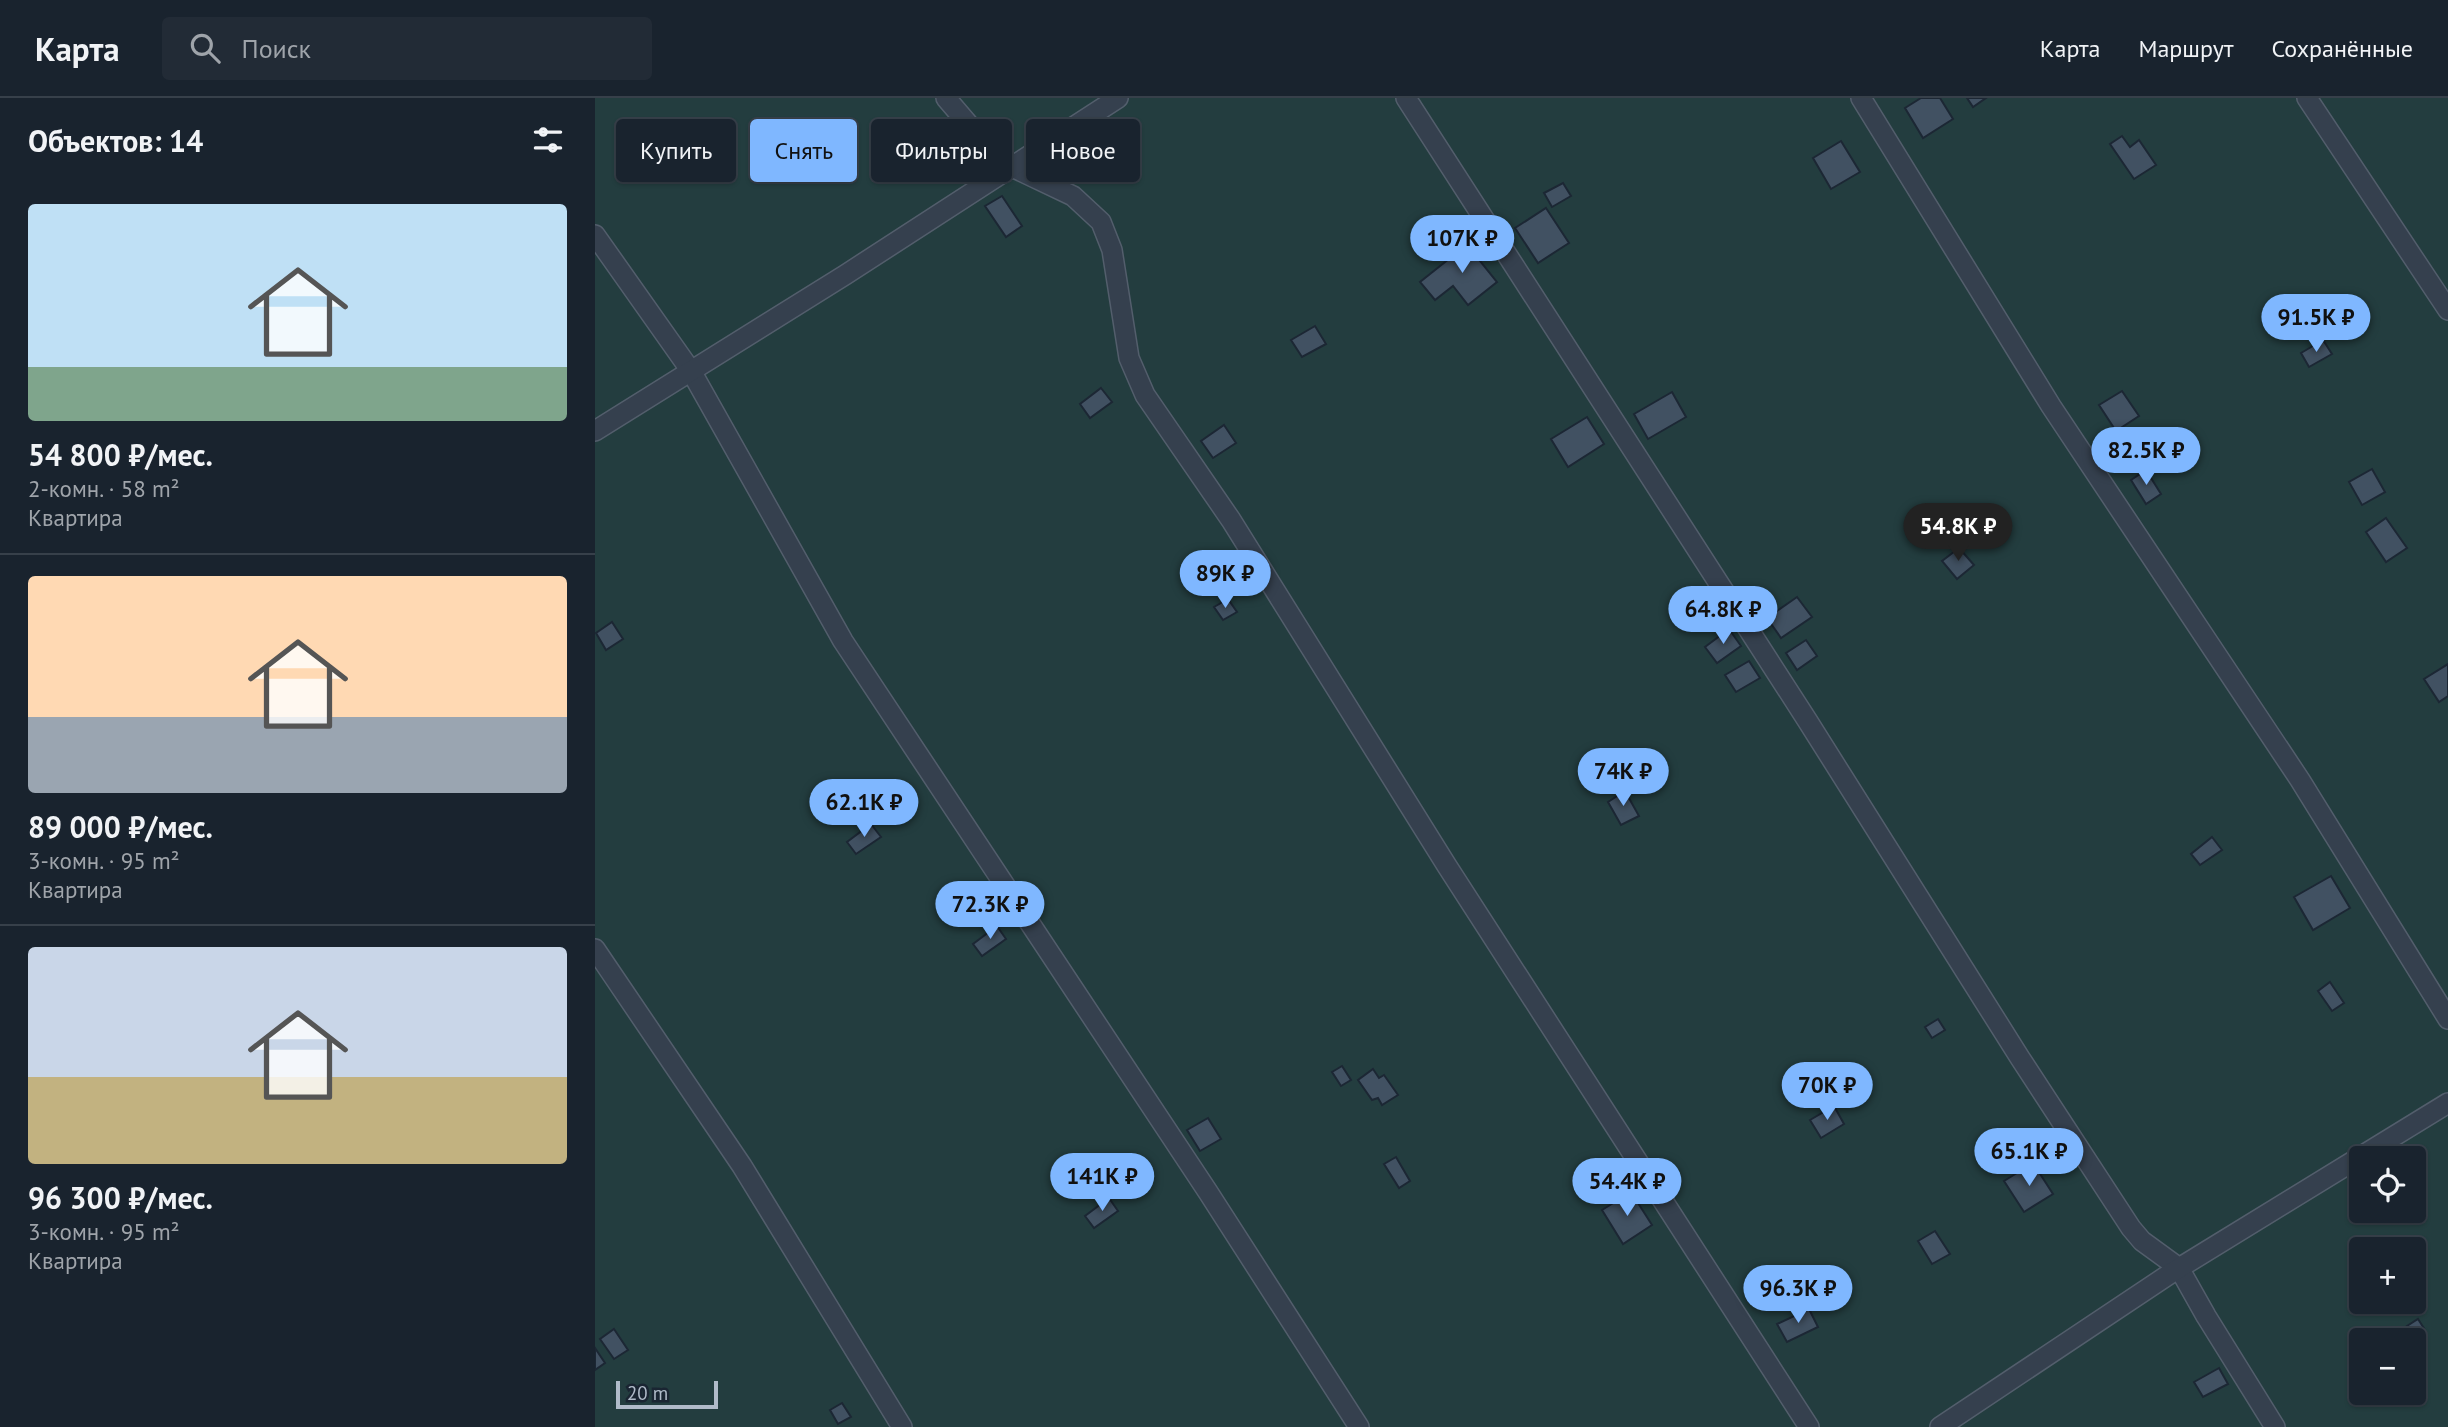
<!DOCTYPE html>
<html lang="ru">
<head>
<meta charset="utf-8">
<style>
  body { margin:0; font-family:"PT Sans",sans-serif; background:#222b36; color:#f1f3f6; height:100vh; display:flex; flex-direction:column; font-size:26px; white-space:nowrap }
  * { box-sizing:border-box; margin:0 }
  p { font-size:23px; color:#9fa4aa }
  .icon { flex:none; width:38px; height:38px; fill:none; stroke:currentColor; stroke-width:2; stroke-linecap:round; stroke-linejoin:round }
  .map { position:relative; flex:1; overflow:hidden }
  .drawer { display:flex; flex-direction:column; background:#19232e; width:595px }
  .drawer>* { flex:none }
  .top-card { position:absolute; left:21px; top:21px; width:665px; height:63px; display:flex; gap:14px }
  .buttons { position:absolute; left:1754px; top:1048px; display:grid; gap:14px }
  .buttons a { display:grid; place-items:center; width:77px; height:77px; border-radius:7px; background:#19232e; box-shadow:0 2px 5px #0004,0 0 0 2px #37404a; font-size:35px }
  .scale { position:absolute; left:21px; bottom:18px; width:102px; box-sizing:border-box; padding-left:7px; border:4px solid #b0bbc9; border-top:0; font-size:19px; line-height:24px; white-space:nowrap; color:#b0bbc9; -webkit-text-stroke:5px #1a2532; paint-order:stroke }
  .price { position:absolute; translate:-50% -60px; padding:0 16px; border-radius:24px; background:#7fb7ff; color:#111; font-size:23px; line-height:46px; filter:drop-shadow(0 2px 4px #0008) }
  .price::after { content:''; position:absolute; left:50%; top:42px; width:21px; height:16px; margin-left:-10px; background:inherit; clip-path:polygon(0 0,100% 0,50% 100%) }
  .price.current { background:#222; color:#fff }
  ul { padding:0; list-style:none }
  li { display:grid; align-content:center; gap:14px; height:371px; padding:0 28px }
  li+li { border-top:2px solid #37404a }
  li span { display:grid; place-items:center; height:217px; border-radius:7px; color:#555 }
  li>.icon { margin-inline-start:auto }
  span .icon { width:126px; height:126px; fill:#fffc; stroke-width:1 }
  li b { font-size:30px }
  h2 { display:flex; justify-content:space-between; align-items:center; height:84px; padding:0 28px; font-size:30px }
  .chip { padding:0 24px; border-radius:7px; background:#19232e; box-shadow:0 2px 5px #0004,0 0 0 2px #37404a; font-size:24px; line-height:63px }
  .chip.current { background:#7fb7ff; color:#111 }
  header { display:flex; align-items:center; gap:42px; box-sizing:border-box; height:98px; padding:0 35px; background:#19232e; border-bottom:2px solid #37404a }
  header strong { font-size:33px }
  nav { display:flex; gap:38px; margin-inline-start:auto; font-size:24px }
  .search { width:490px; height:63px; background:#222b36; display:flex; align-items:center; gap:18px; box-sizing:border-box; padding:0 24px; border-radius:7px; color:#9fa4aa; font-size:26px }
  main { display:flex; flex:1; min-height:0 }
  .map>svg:first-child { display:block }
  .green { fill:#233d3f; fill-rule:evenodd }
  .building { fill:#415162; stroke:#1c2734; stroke-width:2 }
  .lines { fill:none; stroke-linecap:round; stroke-linejoin:round }
  .lane-casing { stroke:#535e6c; stroke-width:22 }
  .lane { stroke:#35404e; stroke-width:19 }
</style>
</head>
<body>
<header>
<strong>Карта</strong>
<div class="search"><svg class="icon" aria-label="search" viewBox="0 0 24 24"><circle cx="10" cy="10" r="6"/><path d="M15 15l6 6"/></svg>Поиск</div>
<nav><a>Карта</a><a>Маршрут</a><a>Сохранённые</a></nav>
</header>
<main>
<section class="drawer">
<h2>Объектов: 14<svg class="icon" aria-label="filters" viewBox="0 0 24 24"><path d="M4 7h16M4 17h16"/><circle cx="9" cy="7" r="2"/><circle cx="15" cy="17" r="2"/></svg></h2>
<ul>
<li><span style="background:linear-gradient(#bfe0f5 75%,#7fa58c 0)"><svg class="icon" aria-label="home" viewBox="0 0 24 24"><path d="M3 11l9-7 9 7M6 9v11h12V9"/></svg></span><div><b>54 800 ₽/мес.</b><p>2-комн. · 58 m²</p><p>Квартира</p></div></li>
<li><span style="background:linear-gradient(#ffd9b3 65%,#9aa5b1 0)"><svg class="icon" aria-label="home" viewBox="0 0 24 24"><path d="M3 11l9-7 9 7M6 9v11h12V9"/></svg></span><div><b>89 000 ₽/мес.</b><p>3-комн. · 95 m²</p><p>Квартира</p></div></li>
<li><span style="background:linear-gradient(#c9d6e8 60%,#c2b280 0)"><svg class="icon" aria-label="home" viewBox="0 0 24 24"><path d="M3 11l9-7 9 7M6 9v11h12V9"/></svg></span><div><b>96 300 ₽/мес.</b><p>3-комн. · 95 m²</p><p>Квартира</p></div></li>
</ul>
</section>
<div class="map">
<svg width="1853" height="1329" viewBox="0 0 1853 1329">
  <rect width="100%" height="100%" fill="#212f3e"/>
  <path class="green" d="M0,0H1853V1329H0ZM1766,1060H1818V1113H1766ZM1766,1152H1818V1204H1766ZM1766,1242H1818V1295H1766Z"/>
  <g class="building">
    <path d="M1326,0H1345L1358,21L1328,40L1310,10Z"/>
    <path d="M1372,0H1391L1378,9Z"/>
    <path d="M1527,38L1535,49L1544,42L1561,67L1539,81L1515,46Z"/>
    <path d="M1246,43L1265,74L1236,91L1218,60Z"/>
    <path d="M968,85L976,98L957,109L949,95Z"/>
    <path d="M407,98L427,128L411,139L390,108Z"/>
    <path d="M951,110L974,145L943,165L920,130Z"/>
    <path d="M879,141L892,158L885,163L902,184L873,207L858,188L840,202L825,184Z"/>
    <path d="M1700,203L1708,217L1692,227L1684,212Z"/>
    <path d="M720,228L731,246L707,259L696,242Z"/>
    <path d="M1728,242L1737,256L1714,269L1706,255Z"/>
    <path d="M506,290L517,304L495,320L485,306Z"/>
    <path d="M1527,293L1544,318L1521,333L1504,307Z"/>
    <path d="M1077,294L1091,319L1053,341L1039,316Z"/>
    <path d="M992,319L1009,346L973,369L956,341Z"/>
    <path d="M629,327L641,345L618,360L606,343Z"/>
    <path d="M1777,371L1790,394L1767,407L1754,384Z"/>
    <path d="M1551,372L1566,396L1551,406L1536,382Z"/>
    <path d="M1791,420L1812,450L1791,464L1771,434Z"/>
    <path d="M1364,450L1379,467L1362,481L1347,463Z"/>
    <path d="M1202,499L1217,519L1186,540L1172,520Z"/>
    <path d="M633,501L642,514L628,522L619,509Z"/>
    <path d="M17,524L28,541L11,552L1,535Z"/>
    <path d="M1134,531L1146,548L1122,565L1110,549Z"/>
    <path d="M1211,542L1222,558L1202,572L1191,555Z"/>
    <path d="M1154,563L1165,580L1141,594L1130,577Z"/>
    <path d="M1853,566V598L1844,604L1829,581Z"/>
    <path d="M1030,693L1044,718L1026,727L1013,704Z"/>
    <path d="M276,726L286,739L261,756L252,744Z"/>
    <path d="M1617,739L1627,752L1605,767L1596,756Z"/>
    <path d="M1736,778L1755,810L1718,832L1699,799Z"/>
    <path d="M402,828L411,841L387,858L378,846Z"/>
    <path d="M1735,884L1749,905L1737,913L1723,893Z"/>
    <path d="M1343,921L1350,932L1337,940L1330,929Z"/>
    <path d="M747,968L756,982L746,988L737,974Z"/>
    <path d="M778,971L784,980L789,977L803,997L787,1007L783,1000L777,1002L763,982Z"/>
    <path d="M1239,1008L1249,1026L1226,1040L1215,1022Z"/>
    <path d="M613,1020L626,1041L605,1053L592,1032Z"/>
    <path d="M801,1059L815,1083L804,1090L789,1066Z"/>
    <path d="M1438,1065L1458,1096L1429,1114L1409,1083Z"/>
    <path d="M1036,1094L1057,1127L1028,1146L1007,1112Z"/>
    <path d="M514,1100L523,1113L499,1130L490,1118Z"/>
    <path d="M1340,1133L1355,1156L1337,1166L1323,1143Z"/>
    <path d="M1214,1211L1223,1229L1192,1244L1182,1226Z"/>
    <path d="M1823,1221L1830,1232L1819,1239L1812,1228Z"/>
    <path d="M19,1231L33,1252L19,1261L5,1241Z"/>
    <path d="M0,1250L10,1265L0,1272Z"/>
    <path d="M1624,1270L1633,1286L1608,1299L1599,1284Z"/>
    <path d="M247,1305L256,1319L243,1326L235,1312Z"/>
  </g>
  <g class="lines">
    <defs>
      <g id="lane">
        <path d="M351,0L392,48L417,69L478,98L506,124L517,152L534,260L550,297L636,422L852,768L1214,1329"/>
        <path d="M811,0L1212,622L1425,960L1536,1130L1547,1143L1584,1170L1611,1218L1680,1329"/>
        <path d="M1266,0L1456,308L1705,682L1853,921"/>
        <path d="M1712,0L1853,212"/>
        <path d="M0,137L96,273L248,543L613,1094L764,1329"/>
        <path d="M0,333L250,177L523,0"/>
        <path d="M0,851L147,1068L307,1329"/>
        <path d="M1345,1329L1576,1175L1853,1005"/>
      </g>
    </defs>
    <use href="#lane" class="lane-casing"/>
    <use href="#lane" class="lane"/>
  </g>
</svg>
<div class="buttons">
<a><svg class="icon" aria-label="locate" viewBox="0 0 24 24"><circle cx="12" cy="12" r="6"/><path d="M12 2v4M12 18v4M2 12h4M18 12h4"/></svg></a>
<a>+</a>
<a>−</a>
</div>
<div class="scale">20 m</div>
<b class="price" style="left:867px;top:177px">107K ₽</b>
<b class="price" style="left:1721px;top:256px">91.5K ₽</b>
<b class="price" style="left:1551px;top:389px">82.5K ₽</b>
<b class="price current" style="left:1363px;top:465px">54.8K ₽</b>
<b class="price" style="left:630px;top:512px">89K ₽</b>
<b class="price" style="left:1128px;top:548px">64.8K ₽</b>
<b class="price" style="left:1028px;top:710px">74K ₽</b>
<b class="price" style="left:269px;top:741px">62.1K ₽</b>
<b class="price" style="left:395px;top:843px">72.3K ₽</b>
<b class="price" style="left:1232px;top:1024px">70K ₽</b>
<b class="price" style="left:1434px;top:1090px">65.1K ₽</b>
<b class="price" style="left:507px;top:1115px">141K ₽</b>
<b class="price" style="left:1032px;top:1120px">54.4K ₽</b>
<b class="price" style="left:1203px;top:1227px">96.3K ₽</b>
<div class="top-card">
<a class="chip">Купить</a>
<a class="chip current">Снять</a>
<a class="chip">Фильтры</a>
<a class="chip">Новое</a>
</div>
</div>
</main>
</body>
</html>
